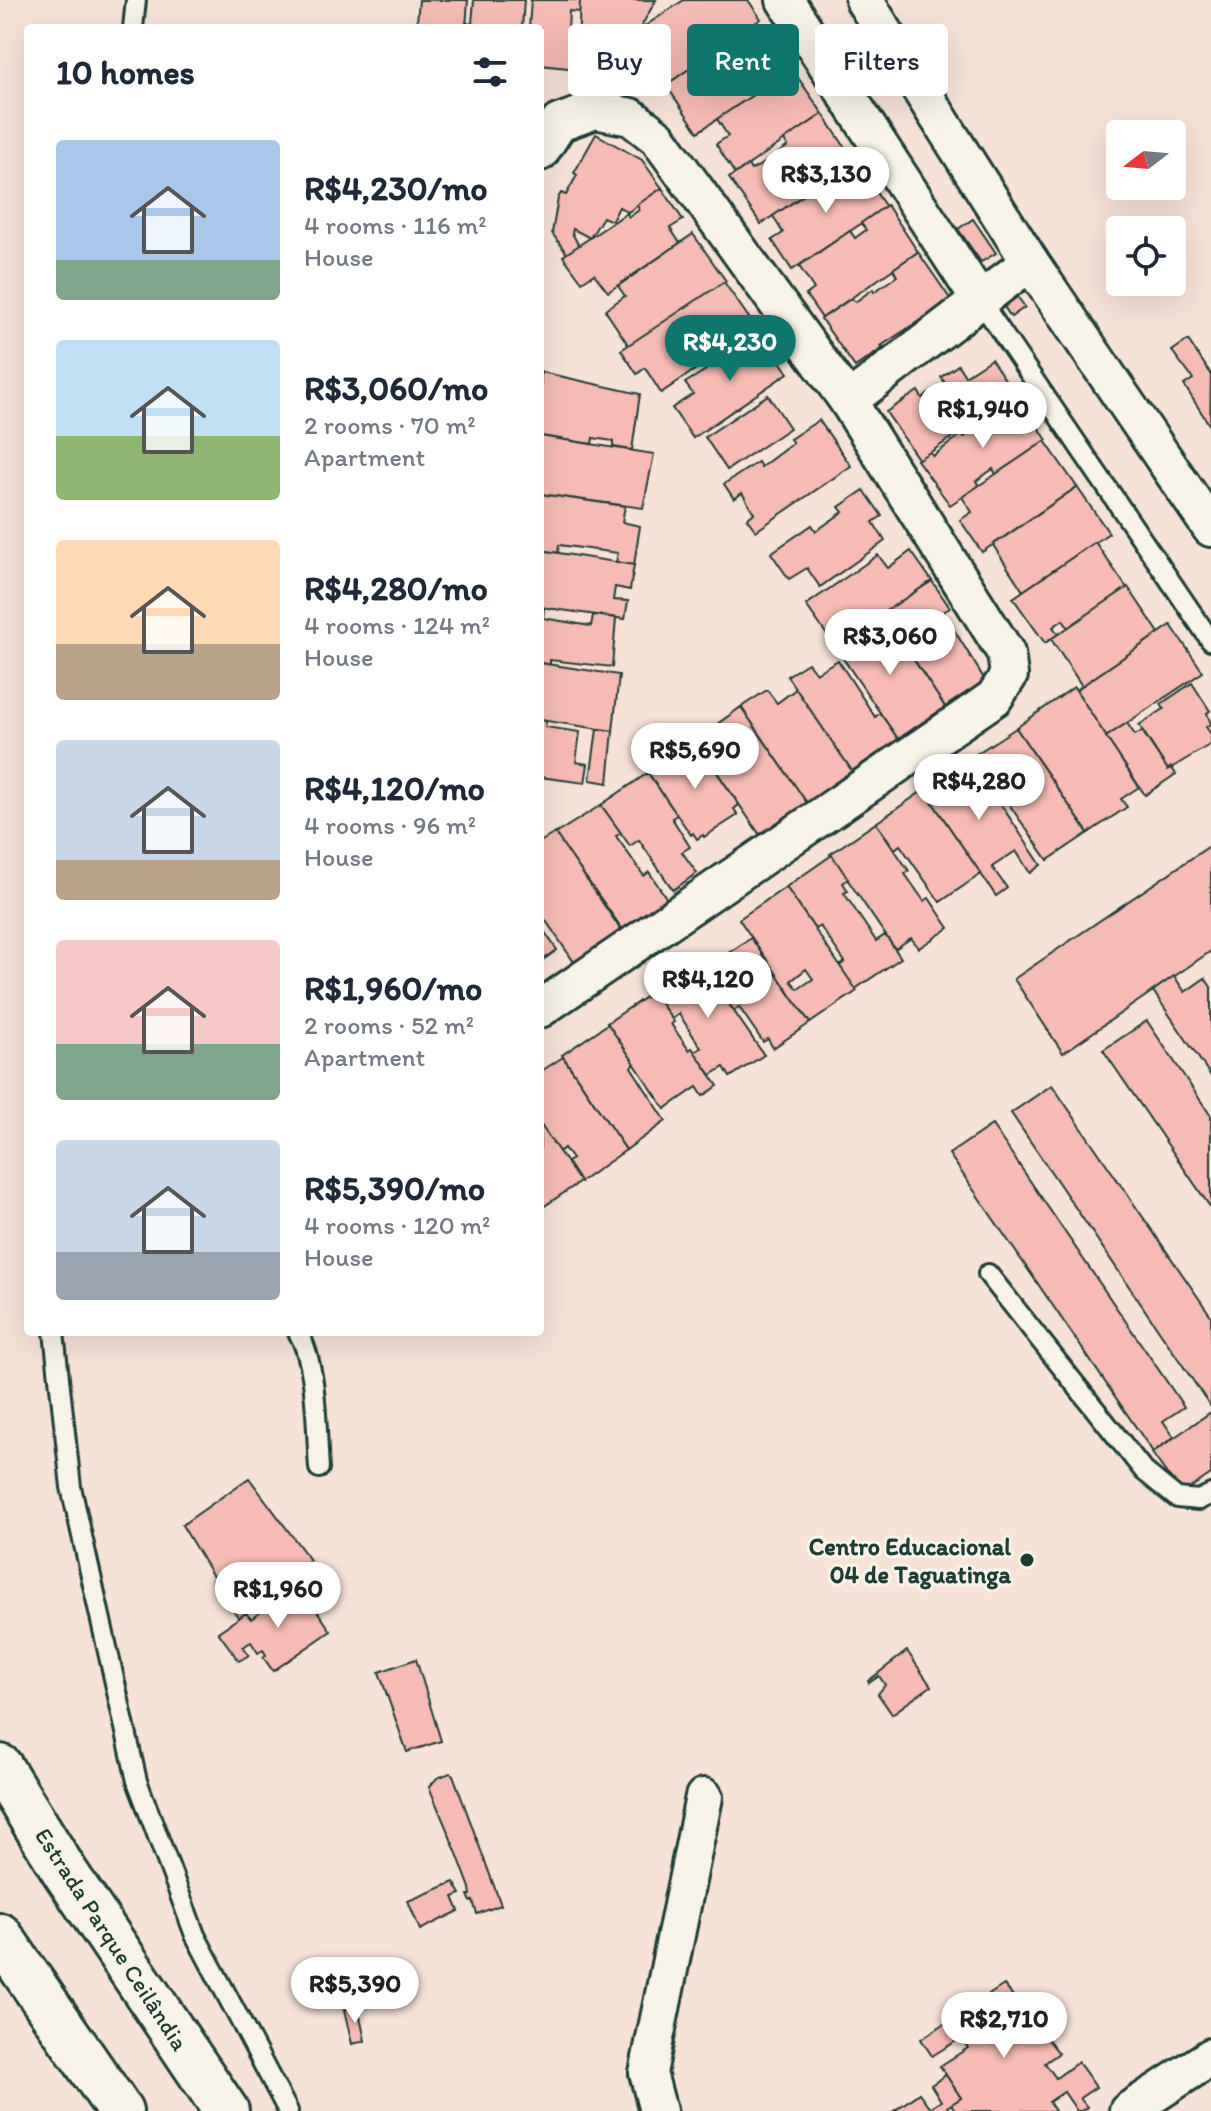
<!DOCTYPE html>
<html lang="en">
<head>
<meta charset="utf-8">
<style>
  body { margin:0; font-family:Itim,sans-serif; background:#f2f2f3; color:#1f2937; height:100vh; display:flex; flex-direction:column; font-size:30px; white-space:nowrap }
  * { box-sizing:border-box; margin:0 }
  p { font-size:26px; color:#747a83 }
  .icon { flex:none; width:44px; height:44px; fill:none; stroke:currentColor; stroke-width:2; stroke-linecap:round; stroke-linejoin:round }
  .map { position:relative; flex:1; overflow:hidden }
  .sheet { position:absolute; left:24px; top:24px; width:520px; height:1312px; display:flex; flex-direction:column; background:#fff; border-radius:8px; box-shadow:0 8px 32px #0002 }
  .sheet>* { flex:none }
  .top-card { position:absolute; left:568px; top:24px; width:522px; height:72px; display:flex; gap:16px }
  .needle { width:52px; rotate:254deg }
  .tools { position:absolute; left:1106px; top:120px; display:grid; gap:16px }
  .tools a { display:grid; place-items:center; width:80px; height:80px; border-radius:8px; background:#fff; box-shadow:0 8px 32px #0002; font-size:40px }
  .price { position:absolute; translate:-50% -68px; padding:0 18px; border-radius:28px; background:#fff; color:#222; font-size:26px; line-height:52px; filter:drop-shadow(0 2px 4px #0008) }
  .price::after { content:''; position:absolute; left:50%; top:48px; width:24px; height:18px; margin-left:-12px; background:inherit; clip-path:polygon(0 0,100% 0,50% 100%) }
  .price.active { background:#0f766e; color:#fff }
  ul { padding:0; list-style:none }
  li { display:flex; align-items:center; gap:24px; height:200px; padding:0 32px }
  li span { display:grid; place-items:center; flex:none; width:224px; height:160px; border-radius:8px; color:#555 }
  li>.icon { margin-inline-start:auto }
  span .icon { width:96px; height:96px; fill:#fffc; stroke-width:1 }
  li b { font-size:34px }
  h2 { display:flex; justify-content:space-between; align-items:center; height:96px; padding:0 32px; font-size:34px }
  .tag { padding:0 28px; border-radius:8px; background:#fff; box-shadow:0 8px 32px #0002; font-size:28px; line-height:72px }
  .tag.active { background:#0f766e; color:#fff }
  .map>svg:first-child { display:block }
  .building { fill:#f6bbb4; stroke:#1f3d34; stroke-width:2; fill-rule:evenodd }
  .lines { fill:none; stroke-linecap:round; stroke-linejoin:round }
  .service-casing { stroke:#1f3d34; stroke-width:24 }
  .minor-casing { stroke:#1f3d34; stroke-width:42 }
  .motorway-casing { stroke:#1f3d34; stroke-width:50 }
  .service { stroke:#f7f3e8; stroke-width:18 }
  .minor { stroke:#f7f3e8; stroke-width:36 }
  .motorway { stroke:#f7f3e8; stroke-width:44 }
  .poi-dot { fill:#1f3d34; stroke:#f7f3e8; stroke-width:3 }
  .labels { text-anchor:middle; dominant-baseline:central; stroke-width:6; stroke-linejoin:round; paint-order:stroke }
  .poi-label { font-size:24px; font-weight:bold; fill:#1f3d34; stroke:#f7f3e8; text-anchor:end }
  .street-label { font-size:24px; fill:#1f3d34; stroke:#f7f3e8 }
</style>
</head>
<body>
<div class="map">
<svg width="1211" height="2111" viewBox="0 0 1211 2111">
  <rect width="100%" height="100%" fill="#f7e2d8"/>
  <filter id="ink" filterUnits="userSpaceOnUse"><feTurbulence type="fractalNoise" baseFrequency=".0125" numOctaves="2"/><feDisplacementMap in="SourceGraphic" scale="16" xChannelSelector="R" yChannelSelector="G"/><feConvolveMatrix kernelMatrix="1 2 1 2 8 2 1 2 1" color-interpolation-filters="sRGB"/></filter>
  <g filter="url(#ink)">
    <g class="building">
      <path d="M419,0H468L466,28H436V24L417,22Z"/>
      <path d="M474,0H524L522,28H466V23L472,24Z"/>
      <path d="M531,0H580V12L569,11L568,30L579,31L577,69L540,65V28H529Z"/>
      <path d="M580,0H656L615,73L577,69Z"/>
      <path d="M684,0H748L761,19L666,85L615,73L627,51L648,37L642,28Z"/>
      <path d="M754,24L787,72L698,132L666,85L705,58L708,61L723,51L720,48Z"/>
      <path d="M792,69L823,114L735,174L716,144L728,136L717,119Z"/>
      <path d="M823,114L854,161L761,224L729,178L748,165L751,170L763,164L788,146L784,140Z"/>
      <path d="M596,134L642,160L662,188L628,212L619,207L612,221L603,217L590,238L573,229L572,233L579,246L567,254L552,233L558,198L561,193L566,195L577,175L574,173Z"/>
      <path d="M854,161L886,207L792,270L772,240L783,233L773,216Z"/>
      <path d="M662,188L683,220L670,228L680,243L608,292L594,274L582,282L563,256L627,213L629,217L639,210L637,205Z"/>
      <path d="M887,205L918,252L822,318L806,295L814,289L799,266L850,231L855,238L866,230L861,223Z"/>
      <path d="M973,219L996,253L981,262L958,229Z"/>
      <path d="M693,234L726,281L629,346L605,310L625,296L618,286Z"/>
      <path d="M918,252L951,300L881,346L883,348L855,367L821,319L852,298L855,302L873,289L874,292L897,276L893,269Z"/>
      <path d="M998,270L1025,307L1011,317L985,279Z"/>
      <path d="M724,282L756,328L661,393L645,368L637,374L621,350Z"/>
      <path d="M756,328L788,373L693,438L672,408L693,394L685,383L706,370L705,368L731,350L729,346Z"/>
      <path d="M1188,340L1211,374L1210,426L1184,385L1193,379L1172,351Z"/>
      <path d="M991,359L1015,394L919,460L886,412L918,391L922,398L945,383L941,377L958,365L965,376Z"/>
      <path d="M541,372L640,394L632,450L613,447V441L593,438L592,444L540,436Z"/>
      <path d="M1015,394L1047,440L996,474L993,469L976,481L979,486L950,505L917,460L930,452L933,456L962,434L964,437L974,431L972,429L989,418L986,414Z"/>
      <path d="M768,395L790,428L727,470L705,437Z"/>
      <path d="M819,420L851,466L756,531L747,519L754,513L742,493L734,499L724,484L758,462L761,467L793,443L790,439Z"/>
      <path d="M540,436L654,454L643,508L540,494Z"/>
      <path d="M1045,441L1077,487L982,552L960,520L972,512L962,497Z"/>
      <path d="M1077,487L1109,533L1023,591L993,545Z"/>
      <path d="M864,490L882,516L873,522L885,541L820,587L807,568L789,579L771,553L812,525L816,531L843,512L839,507Z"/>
      <path d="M540,494L625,506L622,522L640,526L634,565L616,562L618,553L559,545L558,553L540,550Z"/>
      <path d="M1095,542L1127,588L1068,628L1063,620L1053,627L1058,634L1045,643L1013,598Z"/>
      <path d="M540,550L634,565L630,590L615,587L613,600L628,601L625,619L540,607Z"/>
      <path d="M911,551L932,581L834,645L806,605L878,555L888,568Z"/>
      <path d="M932,581L950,608L943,612L985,680L945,707L883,613Z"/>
      <path d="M1128,587L1159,633L1082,686L1051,639Z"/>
      <path d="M540,607L544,608L543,618L591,626L593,615L616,618L612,667L550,660V665L540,663Z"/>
      <path d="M879,616L891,632L894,630L945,707L898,739L834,645Z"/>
      <path d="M1171,625L1203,672L1106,737L1076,690Z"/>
      <path d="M838,660L875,717L880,713L898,739L852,771L787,676L808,663L816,673Z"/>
      <path d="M540,663L619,675L613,731L540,720Z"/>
      <path d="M1192,683L1210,711L1207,713L1211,724L1206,727L1211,734V744L1168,770L1139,725L1164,709L1161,704Z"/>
      <path d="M1074,687L1139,787L1121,799L1127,807L1088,833L1016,728Z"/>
      <path d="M796,689L852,771L807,803L741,707L767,690L777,703Z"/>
      <path d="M741,707L807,803L760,835L695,740Z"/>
      <path d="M540,720L546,721L545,727L580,732L576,762L588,764L585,783L540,777Z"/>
      <path d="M1127,723L1135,735L1142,731L1168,770L1171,767L1176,774L1145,795L1106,737Z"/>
      <path d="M1016,728L1088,833L1048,860L994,783L989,786L970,758Z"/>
      <path d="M597,729L613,731L608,783L590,780Z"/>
      <path d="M695,740L739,805L734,809L738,815L704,837L703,835L697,839L693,833L691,835L648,773Z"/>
      <path d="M970,758L1041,865L1030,873L1016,851L992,867L1007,888L996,896L924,790Z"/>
      <path d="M648,773L677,815L672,818L690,847L682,852L697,873L673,890L639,840L630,846L601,805Z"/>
      <path d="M924,790L981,874L940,902L900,845L895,849L876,823Z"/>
      <path d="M601,805L621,833L616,836L644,876L649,872L667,899L623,930L555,834Z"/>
      <path d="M876,823L909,871L905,874L924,901L929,898L949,928L919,948L911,938L895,949L830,854Z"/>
      <path d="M555,833L621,930L574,962L540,912V842Z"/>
      <path d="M1211,845V951L1063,1053L1014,979Z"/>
      <path d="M832,855L848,879L843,883L848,891L844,893L876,941L885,935L901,958L855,989L839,966L845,962L820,926L815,929L786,887Z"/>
      <path d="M786,887L857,991L810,1023L739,919ZM806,969L813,979L798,989L791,981Z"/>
      <path d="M540,925L557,950L540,962Z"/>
      <path d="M751,938L810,1023L773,1048L768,1039L763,1042L739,1007L734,1011L705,969Z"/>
      <path d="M698,959L764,1055L730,1077L724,1067L711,1075L694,1052L701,1048L679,1014L672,1019L651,990Z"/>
      <path d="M1174,976L1185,992L1205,978L1211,987V1076L1153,991Z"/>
      <path d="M653,992L674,1022L671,1024L689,1050L692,1048L718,1086L703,1096L697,1087L665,1109L607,1023Z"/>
      <path d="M1147,1021L1211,1116V1208L1103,1050Z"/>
      <path d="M608,1024L635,1064L631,1067L666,1121L626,1150L562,1055Z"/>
      <path d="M563,1057L626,1150L580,1182L567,1162L572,1159L564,1148L559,1152L540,1124V1072Z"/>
      <path d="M1052,1085L1211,1316V1407L1011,1113Z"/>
      <path d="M540,1124L580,1182L540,1209Z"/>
      <path d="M992,1125L1184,1407L1163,1421L1174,1437L1153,1452L949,1154Z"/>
      <path d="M1211,1412V1474L1181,1494L1152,1453Z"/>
      <path d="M249,1478L310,1560L290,1573L294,1580L239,1618L212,1580L214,1578L182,1525Z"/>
      <path d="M299,1585L331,1631L273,1671L263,1657L266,1655L263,1650L258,1653L251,1642L243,1647L249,1655L239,1661L218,1632L246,1613L251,1619Z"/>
      <path d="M907,1651L931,1686L892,1714L878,1694L885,1685L879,1676L869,1683L868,1681Z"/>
      <path d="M416,1659L441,1741L407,1752L379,1672Z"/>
      <path d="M450,1773L453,1775L501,1905L477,1914L473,1901L471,1902L468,1895H471L470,1888L456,1851L429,1787L437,1778Z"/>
      <path d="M454,1882L461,1894L453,1897L459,1911L420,1930L408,1901Z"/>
      <path d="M1004,1985L1059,2053L1045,2063L1056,2078L1078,2062L1096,2087L1080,2098L1087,2107L1081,2111H1077L1064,2092L1049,2102L1055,2111H956L951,2104L961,2098L940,2066L968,2048L961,2038L932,2056L921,2039Z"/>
      <path d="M358,2007L365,2041L352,2044L344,2010Z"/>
      <path d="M946,2075L961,2098L947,2107L950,2111H894L919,2093L930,2108L941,2101L931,2085Z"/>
    </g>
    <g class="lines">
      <defs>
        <g id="service">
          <path d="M133,28L136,0"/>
          <path d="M979,299L1211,641"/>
          <path d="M988,1274L1144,1471L1177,1498L1199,1500L1211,1494"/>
          <path d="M54,1332L71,1487L137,1781L195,1935L288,2111"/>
          <path d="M298,1332C318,1367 316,1429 319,1468"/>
        </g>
        <g id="minor">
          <path d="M785,0L979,299"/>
          <path d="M864,0L1030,262L1211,528"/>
          <path d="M540,152L559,123L595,110L631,117L658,138L848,401L1006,653L1009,675L994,698L540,1009"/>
          <path d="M848,401L1030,262"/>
          <path d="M658,2111L648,2073L704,1797"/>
          <path d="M1128,2111L1211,2057"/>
        </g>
        <g id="motorway">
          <path d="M0,1767L65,1872L226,2111"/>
          <path d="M0,1936L120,2111"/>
        </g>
      </defs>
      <use href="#service" class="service-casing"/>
      <use href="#minor" class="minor-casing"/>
      <use href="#motorway" class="motorway-casing"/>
      <use href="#service" class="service"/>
      <use href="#minor" class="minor"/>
      <use href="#motorway" class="motorway"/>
    </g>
  </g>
  <circle class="poi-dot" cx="1027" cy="1560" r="8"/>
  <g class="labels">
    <g class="poi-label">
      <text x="1011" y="1546">Centro Educacional<tspan x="1011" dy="28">04 de Taguatinga</tspan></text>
    </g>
    <g class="street-label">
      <text transform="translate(112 1939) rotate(57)">Estrada Parque Ceilândia</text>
    </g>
  </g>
</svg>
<div class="tools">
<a><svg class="needle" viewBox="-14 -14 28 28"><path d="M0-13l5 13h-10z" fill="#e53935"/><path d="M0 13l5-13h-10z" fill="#747a83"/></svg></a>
<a><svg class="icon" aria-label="locate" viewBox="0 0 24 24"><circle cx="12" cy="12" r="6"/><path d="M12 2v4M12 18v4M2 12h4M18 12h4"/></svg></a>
</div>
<b class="price" style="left:826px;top:215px">R$3,130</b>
<b class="price active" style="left:730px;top:383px">R$4,230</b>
<b class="price" style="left:983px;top:450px">R$1,940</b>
<b class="price" style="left:890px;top:677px">R$3,060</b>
<b class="price" style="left:695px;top:791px">R$5,690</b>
<b class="price" style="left:979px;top:822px">R$4,280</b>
<b class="price" style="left:708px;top:1020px">R$4,120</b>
<b class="price" style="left:278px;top:1630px">R$1,960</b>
<b class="price" style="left:355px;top:2025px">R$5,390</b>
<b class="price" style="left:1004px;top:2060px">R$2,710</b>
<div class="top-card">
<a class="tag">Buy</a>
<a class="tag active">Rent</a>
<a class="tag">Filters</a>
</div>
<section class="sheet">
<h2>10 homes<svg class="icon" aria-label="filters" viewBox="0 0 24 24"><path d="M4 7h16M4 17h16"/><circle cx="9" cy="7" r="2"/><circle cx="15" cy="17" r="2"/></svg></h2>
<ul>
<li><span style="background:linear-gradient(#a9c7e8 75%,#7fa58c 0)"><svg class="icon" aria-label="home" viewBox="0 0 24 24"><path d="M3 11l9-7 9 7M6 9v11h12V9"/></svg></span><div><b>R$4,230/mo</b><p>4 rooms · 116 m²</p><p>House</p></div></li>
<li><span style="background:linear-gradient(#bfe0f5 60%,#8fb573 0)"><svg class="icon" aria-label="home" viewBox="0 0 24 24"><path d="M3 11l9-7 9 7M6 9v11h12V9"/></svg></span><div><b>R$3,060/mo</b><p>2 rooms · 70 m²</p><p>Apartment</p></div></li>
<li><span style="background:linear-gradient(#ffd9b3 65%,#b9a48a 0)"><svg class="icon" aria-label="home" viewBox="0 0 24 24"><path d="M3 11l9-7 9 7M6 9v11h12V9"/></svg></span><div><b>R$4,280/mo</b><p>4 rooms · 124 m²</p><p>House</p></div></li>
<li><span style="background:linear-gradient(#c9d6e8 75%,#b9a48a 0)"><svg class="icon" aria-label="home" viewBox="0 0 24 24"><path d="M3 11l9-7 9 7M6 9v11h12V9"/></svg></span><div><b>R$4,120/mo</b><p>4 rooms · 96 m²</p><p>House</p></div></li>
<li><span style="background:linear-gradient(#f6c9c9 65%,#7fa58c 0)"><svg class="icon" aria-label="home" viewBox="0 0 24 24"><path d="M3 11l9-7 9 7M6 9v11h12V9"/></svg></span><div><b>R$1,960/mo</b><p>2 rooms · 52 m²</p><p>Apartment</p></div></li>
<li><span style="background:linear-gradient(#c9d6e8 70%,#9aa5b1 0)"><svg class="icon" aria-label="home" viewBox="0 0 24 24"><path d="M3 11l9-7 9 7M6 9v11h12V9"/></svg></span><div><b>R$5,390/mo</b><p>4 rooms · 120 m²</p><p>House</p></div></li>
</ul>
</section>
</div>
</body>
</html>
